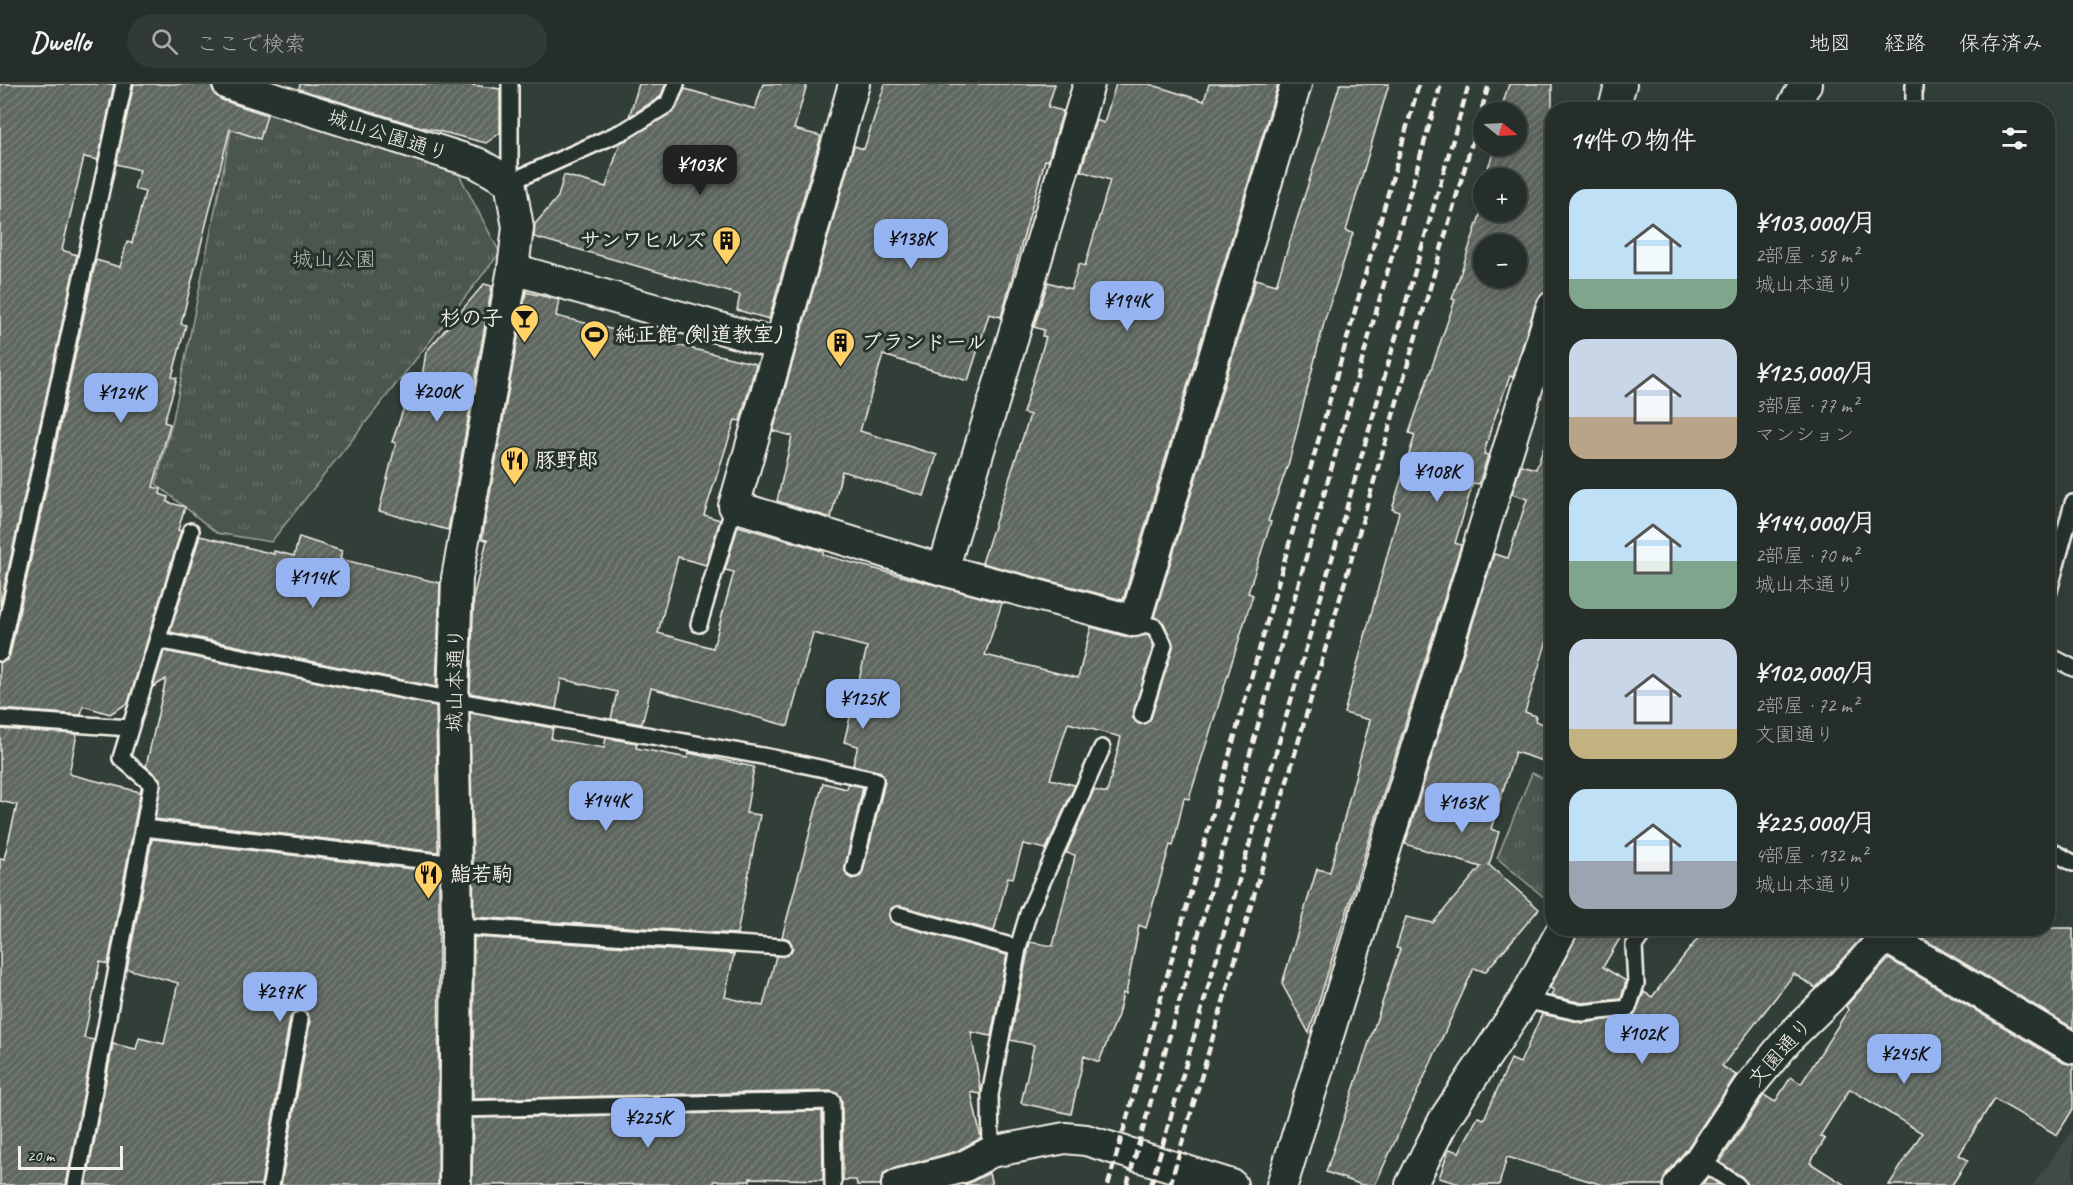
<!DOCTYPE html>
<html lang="ja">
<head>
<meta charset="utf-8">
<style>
  body { margin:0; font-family:Caveat,"Klee One",sans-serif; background:#323a36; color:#f1f3f6; height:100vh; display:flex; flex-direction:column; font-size:22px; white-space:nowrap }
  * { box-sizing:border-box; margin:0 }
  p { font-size:20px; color:#a4a8a8 }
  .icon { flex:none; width:33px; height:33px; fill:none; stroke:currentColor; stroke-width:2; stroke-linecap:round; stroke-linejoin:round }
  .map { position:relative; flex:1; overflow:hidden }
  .sheet { position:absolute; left:1545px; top:18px; width:510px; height:834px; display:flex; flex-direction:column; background:#262e2a; border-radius:24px; box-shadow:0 3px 15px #0003,0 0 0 2px #424a47 }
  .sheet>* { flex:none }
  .needle { width:39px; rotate:108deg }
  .tools { position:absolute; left:1473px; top:18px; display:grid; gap:12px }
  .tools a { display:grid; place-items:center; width:54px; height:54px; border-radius:50%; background:#262e2a; box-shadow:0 3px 15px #0003,0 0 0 2px #424a47; font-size:30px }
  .scale { position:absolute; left:18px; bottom:15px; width:105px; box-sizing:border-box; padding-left:6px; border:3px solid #f4f1e8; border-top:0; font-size:16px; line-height:21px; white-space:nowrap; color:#f4f1e8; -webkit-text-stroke:4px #26332d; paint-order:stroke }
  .price { position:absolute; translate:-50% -51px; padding:0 14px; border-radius:12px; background:#95b2f1; color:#111; font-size:20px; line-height:39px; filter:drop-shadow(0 2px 3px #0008) }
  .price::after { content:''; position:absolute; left:50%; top:36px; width:18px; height:14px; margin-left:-9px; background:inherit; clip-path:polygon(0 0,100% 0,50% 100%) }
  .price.on { background:#222; color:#fff }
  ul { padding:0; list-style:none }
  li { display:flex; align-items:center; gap:18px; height:150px; padding:0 24px }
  li span { display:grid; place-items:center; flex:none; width:168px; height:120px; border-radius:18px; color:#555 }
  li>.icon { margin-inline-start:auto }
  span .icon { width:72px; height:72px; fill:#fffc; stroke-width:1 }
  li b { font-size:26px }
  h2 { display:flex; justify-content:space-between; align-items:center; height:72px; padding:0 24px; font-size:26px }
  header { display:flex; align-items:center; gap:36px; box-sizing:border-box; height:84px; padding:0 30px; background:#262e2a; border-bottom:2px solid #424a47 }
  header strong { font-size:28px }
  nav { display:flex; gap:33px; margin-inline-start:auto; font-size:21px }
  .search { width:420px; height:54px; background:#323a36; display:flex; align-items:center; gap:15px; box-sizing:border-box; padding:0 21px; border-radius:33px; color:#a4a8a8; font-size:22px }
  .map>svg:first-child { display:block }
  .built { fill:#404b44 }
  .park { fill:url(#park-tufts); stroke:#a0a49c; stroke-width:1.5 }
  .building { fill:url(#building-hatch); stroke:#f4f1e8; stroke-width:1.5; fill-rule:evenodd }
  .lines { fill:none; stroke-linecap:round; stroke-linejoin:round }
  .lane-casing { stroke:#f4f1e8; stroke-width:20 }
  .street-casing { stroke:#f4f1e8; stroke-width:34 }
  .lane { stroke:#26332d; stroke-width:15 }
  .street { stroke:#26332d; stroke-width:30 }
  .rail { stroke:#f4f1e8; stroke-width:4.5; stroke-dasharray:9 4.5; stroke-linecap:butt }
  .labels { text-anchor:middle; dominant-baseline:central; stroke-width:6; stroke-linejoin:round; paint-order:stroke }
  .street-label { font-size:21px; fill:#f4f1e8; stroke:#26332d }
  .poi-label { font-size:21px; font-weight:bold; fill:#f4f1e8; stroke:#26332d; text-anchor:start }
  .park-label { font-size:21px; fill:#b9bbb2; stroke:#26332d }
</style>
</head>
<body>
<header>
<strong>Dwello</strong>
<div class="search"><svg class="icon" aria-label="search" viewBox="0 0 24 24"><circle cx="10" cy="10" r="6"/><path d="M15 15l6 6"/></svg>ここで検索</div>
<nav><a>地図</a><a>経路</a><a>保存済み</a></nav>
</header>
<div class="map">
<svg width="2073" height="1101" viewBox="0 0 2073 1101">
  <defs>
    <pattern id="park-tufts" width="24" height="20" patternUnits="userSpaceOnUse" patternTransform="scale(1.5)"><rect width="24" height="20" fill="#4c564f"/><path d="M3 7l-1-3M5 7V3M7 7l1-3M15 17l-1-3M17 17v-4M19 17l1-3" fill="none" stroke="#666f68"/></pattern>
    <pattern id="building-hatch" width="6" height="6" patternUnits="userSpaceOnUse" patternTransform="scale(1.5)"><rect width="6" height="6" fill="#5f6861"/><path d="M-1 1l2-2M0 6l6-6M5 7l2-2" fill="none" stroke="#777e78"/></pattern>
  </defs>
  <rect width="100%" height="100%" fill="#323e38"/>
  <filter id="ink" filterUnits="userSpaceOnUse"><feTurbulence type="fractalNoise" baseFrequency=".0167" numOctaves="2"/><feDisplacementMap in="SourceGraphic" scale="12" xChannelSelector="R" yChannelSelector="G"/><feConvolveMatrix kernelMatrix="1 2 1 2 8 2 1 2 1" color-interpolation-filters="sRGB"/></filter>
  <g filter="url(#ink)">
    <path class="built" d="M2073,1046V1101H2033Z"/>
    <g class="park">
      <path d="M238,12L453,79L500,169L271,458L217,449L156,400L173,335Z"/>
      <path d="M1532,689L1552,698V820L1497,774Z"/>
    </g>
    <g class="building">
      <path d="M0,0H114L98,76L84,73L62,166L77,171L0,523Z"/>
      <path d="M134,0H211L215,11L222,16L267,31L260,55L230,45L181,240L186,241L172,293L177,294L164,338L170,340L153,403L161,405L160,410L168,413L167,418L185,423L178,446L181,447L128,619L110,630L83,622L81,631L0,625V579L7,576L10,571L96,176L120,183L127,158L132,159L145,108L134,105L140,86L116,80Z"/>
      <path d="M300,0H466L500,5V49L486,59L414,41L299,5Z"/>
      <path d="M639,0H666L660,13L629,33Z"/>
      <path d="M763,0H807L794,45L821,52L769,235L737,226L740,211L534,153L535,140L558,113L564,91L606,103L620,59L673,28L685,5L755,25Z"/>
      <path d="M885,0H1055L1048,23L1063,27L1048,77L1045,76L1001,233L989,230L968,297L883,271L860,347L937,371L924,412L842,387L831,434L777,417L792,352L773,347L854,62L864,65Z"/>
      <path d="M1116,0H1149L1204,17L1209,0H1278L1123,516L982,479L1030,331L1023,329L1046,253L1042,252L1044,246L1034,243L1048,198L1071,205L1079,180L1085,182L1110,96L1081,87L1096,36L1104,39Z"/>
      <path d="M1340,0H1389L1346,147L1353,149L1325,235L1289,378L1268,437L1271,438L1248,509L1253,511L1189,715L1184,714L1173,762L1170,761L1146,844L1139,841L1126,910L1123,909L1118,931L1099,978L1084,972L1071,1030L1021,1019L1034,961L1010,956L1030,858L1053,862L1074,777L1075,771L1066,769L1094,706L1107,709L1121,653L1068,639L1050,695L1075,701L1046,765L1023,760L1013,794L1008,793L994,847L901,822L892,824L889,829L891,837L895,840L1007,871L991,952L971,948L981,1008L980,1010L971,1008L981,1054L957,1067L892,1085L884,1089L880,1101H857L856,1096H843L842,1017L840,1012L832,1007L473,1015L474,853L734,870L725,913L763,922L776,872L788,871L793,864L789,855L782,853L823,699L847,705L848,700L863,703L845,783L847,792L852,795L861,792L863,787L885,698L881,688L853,681L858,662L844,658L867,563L813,549L788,642L651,604L642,640L611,635L617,608L561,595L556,625L470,609L474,510L487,456L482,455L526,208L559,216L556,232L756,280L740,337L735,336L704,431L720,436L706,481L678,473L658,549L713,564L734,488L725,486L738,442L823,467V471L1002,519L985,571L1078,594L1091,543L1131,554L1148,551L1154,562L1132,633L1139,640H1145L1151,634L1173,563L1164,539L1154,533L1256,195L1276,201Z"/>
      <path d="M1509,0H1552V206L1541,210L1536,218L1513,293L1510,292L1491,344L1484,370L1488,371L1479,400L1473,399L1455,459L1461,461L1309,949L1282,900L1317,785L1330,788L1370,636L1344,629L1399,428L1392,425L1415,351L1409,349L1455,216L1452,215L1484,119V128H1516V94H1484L1496,62H1516V28H1500ZM1484,160H1516V194H1484Z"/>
      <path d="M484,200L492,202L448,446L379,427L396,359L392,358L409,309L419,312L426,268Z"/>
      <path d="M1552,280V305L1546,303Z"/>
      <path d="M1547,354L1552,355V540L1525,628L1536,632L1535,637L1552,643V680L1515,668L1491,745L1499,748L1489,781L1539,825L1485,888L1474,884L1375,1101H1362L1326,1088L1400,865L1396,864L1406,833L1433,839L1481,783L1405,760L1494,470L1508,474L1527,415L1512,410L1521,381L1536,385Z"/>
      <path d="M200,452L274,470V467L294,472L299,453L342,467L340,475L440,499L436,603L170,548Z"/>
      <path d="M164,567L436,622L438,768L155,735L161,697L146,682L166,595L153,603Z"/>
      <path d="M470,629L553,644L551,655L604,664L606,654L637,659L636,664L688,674L689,669L754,683L746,729L760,731L737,850L474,833Z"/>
      <path d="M0,645L77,650L69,690L140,708L141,704L108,880L100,878L84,954L94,956L66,1101H0V774L4,775L17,721L0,717Z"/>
      <path d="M152,755L439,788L438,1101H281L310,938L307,929L301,926L293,929L290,934L261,1101H86L113,960L136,965L139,954L164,960L178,899L127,885Z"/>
      <path d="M1581,844H1626L1603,883L1626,897L1621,915L1583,919L1551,912L1554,906L1550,904Z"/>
      <path d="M1706,844H1857L1865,850L1816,904L1794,890L1722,982L1736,991L1686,1066L1666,1090L1662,1101H1603L1507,1073L1499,1101H1463L1439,1094L1449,1065L1459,1068L1478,1033L1484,1035L1511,975L1520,979L1542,930L1583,939L1634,932L1644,908L1652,913Z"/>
      <path d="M1910,844H2073V944L1910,847Z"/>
      <path d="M1889,875L2064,979L2073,981V1025L2057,1051L1994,1015L1959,1071L1968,1076L1952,1101H1889L1922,1049L1850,1005L1820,1052L1825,1055L1810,1079L1845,1101H1747L1742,1093L1720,1078L1764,1011L1775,1018L1791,993L1801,1000L1848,926L1846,922Z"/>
      <path d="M822,1027L823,1096L750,1094V1097H714V1100L472,1101L473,1034Z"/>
      <path d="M989,1089L992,1101H963L971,1098Z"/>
      <path d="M1708,1093L1720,1101H1702Z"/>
    </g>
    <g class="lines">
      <defs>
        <g id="lane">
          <path d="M510,0V98L626,46L668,20L676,0"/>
          <path d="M1914,0V26"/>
          <path d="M2048,510L2073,419"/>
          <path d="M1135,537L1155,543L1164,561L1142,631"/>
          <path d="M699,540L734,422"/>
          <path d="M158,556L453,616L773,674L875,696L854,785"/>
          <path d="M0,569L124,0"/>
          <path d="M2048,571L2073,584"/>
          <path d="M0,635L130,644"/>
          <path d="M144,744L456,780"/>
          <path d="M2048,765L2073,779"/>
          <path d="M898,831L1018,864"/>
          <path d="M457,842L783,863"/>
          <path d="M1524,916L1582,929L1628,924L1636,900L1634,862L1647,844"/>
          <path d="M455,1025L832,1017L833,1101"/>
          <path d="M991,1068L990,1011L1018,864L1029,827L1102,664"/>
          <path d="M1700,1076L1737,1101"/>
          <path d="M76,1101L152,700L121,674L191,447"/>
          <path d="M271,1101L300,936"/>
        </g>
        <g id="street">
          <path d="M228,0L477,79L510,98L518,143L513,185L457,494L453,616L457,842L455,1101"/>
          <path d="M854,0L734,422L943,486L1135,537L1296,0"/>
          <path d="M1613,26L1621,0"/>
          <path d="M1793,26L1794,20L1806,0"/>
          <path d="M513,185L779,261"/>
          <path d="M943,486L1089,0"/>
          <path d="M1886,853L2073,964"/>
          <path d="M897,1101L963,1083L991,1068L1065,1054L1086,1056L1232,1101"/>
          <path d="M1282,1101L1552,223"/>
          <path d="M1411,1101L1445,1034L1524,916L1563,844"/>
          <path d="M1679,1101L1700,1076L1747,1005L1791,952L1831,913L1893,844"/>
        </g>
      </defs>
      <use href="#lane" class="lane-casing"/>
      <use href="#street" class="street-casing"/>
      <use href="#lane" class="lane"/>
      <use href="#street" class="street"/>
      <g class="rail">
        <path d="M1108,1101L1419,0"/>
        <path d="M1127,1101L1441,0"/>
        <path d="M1151,1101L1469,0"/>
        <path d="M1170,1101L1489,0"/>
      </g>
    </g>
  </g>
  <defs>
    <symbol id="building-pin" viewBox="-11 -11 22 30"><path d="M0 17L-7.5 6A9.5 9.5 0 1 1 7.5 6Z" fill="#ffd166" stroke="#26332d"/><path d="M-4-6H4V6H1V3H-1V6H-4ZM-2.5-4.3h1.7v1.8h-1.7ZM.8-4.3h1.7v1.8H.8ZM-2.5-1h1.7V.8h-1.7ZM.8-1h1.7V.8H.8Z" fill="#111"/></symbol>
    <symbol id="bar-pin" viewBox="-11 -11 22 30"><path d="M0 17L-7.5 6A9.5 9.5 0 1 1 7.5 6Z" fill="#ffd166" stroke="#26332d"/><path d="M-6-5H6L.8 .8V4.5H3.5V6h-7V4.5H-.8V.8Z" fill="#111"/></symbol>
    <symbol id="stadium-pin" viewBox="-11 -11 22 30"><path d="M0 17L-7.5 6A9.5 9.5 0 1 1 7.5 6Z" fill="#ffd166" stroke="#26332d"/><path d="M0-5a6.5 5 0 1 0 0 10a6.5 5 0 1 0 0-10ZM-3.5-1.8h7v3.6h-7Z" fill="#111"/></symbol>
    <symbol id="restaurant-pin" viewBox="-11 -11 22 30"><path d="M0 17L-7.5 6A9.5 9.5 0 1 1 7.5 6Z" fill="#ffd166" stroke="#26332d"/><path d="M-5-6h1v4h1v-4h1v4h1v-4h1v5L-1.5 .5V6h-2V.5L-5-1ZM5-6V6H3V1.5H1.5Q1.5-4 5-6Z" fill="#111"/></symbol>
  </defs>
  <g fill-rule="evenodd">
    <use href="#building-pin" x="710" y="140" width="33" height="45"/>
    <use href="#bar-pin" x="508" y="218" width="33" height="45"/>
    <use href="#stadium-pin" x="578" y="234" width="33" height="45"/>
    <use href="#building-pin" x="824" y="242" width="33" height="45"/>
    <use href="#restaurant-pin" x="498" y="360" width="33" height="45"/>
    <use href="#restaurant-pin" x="412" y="774" width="33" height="45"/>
  </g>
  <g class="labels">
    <g class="street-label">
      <text transform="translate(388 51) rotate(18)">城山公園通り</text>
      <text transform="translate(455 596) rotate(-89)">城山本通り</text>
      <text transform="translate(1780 968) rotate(-48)">文園通り</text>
    </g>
    <g class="poi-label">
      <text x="706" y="156" text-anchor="end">サンワヒルズ</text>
      <text x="503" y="234" text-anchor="end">杉の子</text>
      <text x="615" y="250">純正館 (剣道教室)</text>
      <text x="861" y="258">ブランドール</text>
      <text x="535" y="376">豚野郎</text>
      <text x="450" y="790">鮨若駒</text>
    </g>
    <g class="park-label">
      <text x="334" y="175">城山公園</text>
    </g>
  </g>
</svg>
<div class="tools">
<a><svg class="needle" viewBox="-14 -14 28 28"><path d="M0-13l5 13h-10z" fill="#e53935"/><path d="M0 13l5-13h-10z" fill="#a4a8a8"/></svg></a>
<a>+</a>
<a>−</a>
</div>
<div class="scale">20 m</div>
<b class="price on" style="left:700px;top:112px">¥103K</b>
<b class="price" style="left:911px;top:186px">¥138K</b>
<b class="price" style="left:1127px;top:248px">¥194K</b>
<b class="price" style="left:437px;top:339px">¥200K</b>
<b class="price" style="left:121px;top:340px">¥124K</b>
<b class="price" style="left:1437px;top:419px">¥108K</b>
<b class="price" style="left:313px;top:525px">¥114K</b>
<b class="price" style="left:863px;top:646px">¥125K</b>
<b class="price" style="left:606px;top:748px">¥144K</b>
<b class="price" style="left:1462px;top:750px">¥163K</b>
<b class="price" style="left:280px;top:939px">¥297K</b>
<b class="price" style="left:1642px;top:981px">¥102K</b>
<b class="price" style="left:1904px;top:1001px">¥245K</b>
<b class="price" style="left:648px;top:1065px">¥225K</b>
<section class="sheet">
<h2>14件の物件<svg class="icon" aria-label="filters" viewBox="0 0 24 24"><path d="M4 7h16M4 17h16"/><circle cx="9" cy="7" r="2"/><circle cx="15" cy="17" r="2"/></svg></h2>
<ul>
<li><span style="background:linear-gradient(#bfe0f5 75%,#7fa58c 0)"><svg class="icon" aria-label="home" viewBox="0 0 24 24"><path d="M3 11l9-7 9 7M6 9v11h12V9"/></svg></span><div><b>¥103,000/月</b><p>2部屋 · 58 m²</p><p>城山本通り</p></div></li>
<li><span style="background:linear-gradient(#c9d6e8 65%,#b9a48a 0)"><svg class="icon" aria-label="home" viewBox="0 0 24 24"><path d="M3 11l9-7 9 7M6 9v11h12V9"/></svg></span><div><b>¥125,000/月</b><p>3部屋 · 77 m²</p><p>マンション</p></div></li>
<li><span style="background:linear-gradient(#bfe0f5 60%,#7fa58c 0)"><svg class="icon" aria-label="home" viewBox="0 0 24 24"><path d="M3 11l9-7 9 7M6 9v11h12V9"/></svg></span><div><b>¥144,000/月</b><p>2部屋 · 70 m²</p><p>城山本通り</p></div></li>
<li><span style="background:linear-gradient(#c9d6e8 75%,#c2b280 0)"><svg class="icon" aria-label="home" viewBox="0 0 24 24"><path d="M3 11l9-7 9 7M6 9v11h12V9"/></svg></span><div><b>¥102,000/月</b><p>2部屋 · 72 m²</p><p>文園通り</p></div></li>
<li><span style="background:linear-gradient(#bfe0f5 60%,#9aa5b1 0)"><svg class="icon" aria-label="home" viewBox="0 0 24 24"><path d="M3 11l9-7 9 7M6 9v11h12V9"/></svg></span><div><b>¥225,000/月</b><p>4部屋 · 132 m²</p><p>城山本通り</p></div></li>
</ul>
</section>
</div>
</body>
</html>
